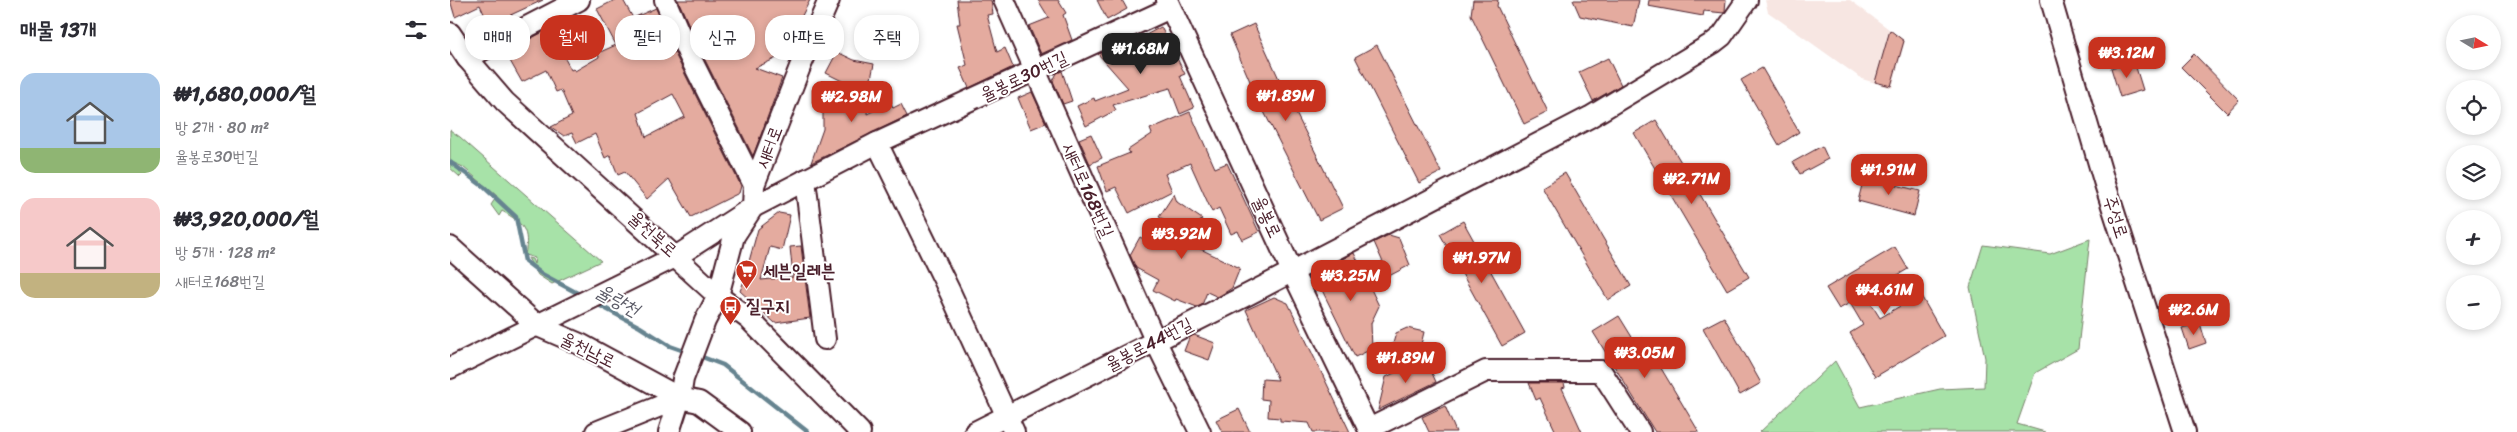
<!DOCTYPE html>
<html lang="ko">
<head>
<meta charset="utf-8">
<style>
  body { margin:0; font-family:Sriracha,"Poor Story",sans-serif; background:#f2f2f3; color:#2b2b33; height:100vh; display:flex; flex-direction:column; font-size:19px; white-space:nowrap }
  * { box-sizing:border-box; margin:0 }
  p { font-size:16px; color:#7c7c81 }
  .icon { flex:none; width:28px; height:28px; fill:none; stroke:currentColor; stroke-width:2; stroke-linecap:round; stroke-linejoin:round }
  .map { position:relative; flex:1; overflow:hidden }
  .drawer { display:flex; flex-direction:column; background:#fff; width:450px }
  .drawer>* { flex:none }
  .guide { position:absolute; left:15px; top:15px; width:475px; height:45px; display:flex; gap:10px }
  .needle { width:32px; rotate:100deg }
  .controls { position:absolute; left:1996px; top:15px; display:grid; gap:10px }
  .controls a { display:grid; place-items:center; width:55px; height:55px; border-radius:50%; background:#fff; box-shadow:0 2px 8px #0003; font-size:25px }
  .price { position:absolute; translate:-50% -42px; padding:0 11px; border-radius:10px; background:#c8321e; color:#fff; font-size:16px; line-height:32px; filter:drop-shadow(0 1px 2px #0008) }
  .price::after { content:''; position:absolute; left:50%; top:30px; width:15px; height:11px; margin-left:-8px; background:inherit; clip-path:polygon(0 0,100% 0,50% 100%) }
  .price.on { background:#222; color:#fff }
  ul { padding:0; list-style:none }
  li { display:flex; align-items:center; gap:15px; height:125px; padding:0 20px }
  li span { display:grid; place-items:center; flex:none; width:140px; height:100px; border-radius:15px; color:#555 }
  li>.icon { margin-inline-start:auto }
  span .icon { width:60px; height:60px; fill:#fffc; stroke-width:1 }
  li b { font-size:21px }
  h2 { display:flex; justify-content:space-between; align-items:center; height:60px; padding:0 20px; font-size:21px }
  .chip { padding:0 18px; border-radius:20px; background:#fff; box-shadow:0 2px 8px #0003; font-size:18px; line-height:45px }
  .chip.on { background:#c8321e; color:#fff }
  main { display:flex; flex:1; min-height:0 }
  .map>svg:first-child { display:block }
  .built { fill:#f7e6e2 }
  .green { fill:#a7e2a8; stroke:#78806a }
  .lines { fill:none; stroke-linecap:round; stroke-linejoin:round }
  .stream { stroke:#668490; stroke-width:4.5 }
  .building { fill:#e4ab9f; stroke:#4a1f2b; fill-rule:evenodd }
  .minor-casing { stroke:#4a1f2b; stroke-width:24 }
  .minor { stroke:#fff; stroke-width:20 }
  .labels { text-anchor:middle; dominant-baseline:central; stroke-width:4; stroke-linejoin:round; paint-order:stroke }
  .street-label { font-size:18px; fill:#4a1f2b; stroke:#fff }
  .poi-label { font-size:18px; font-weight:bold; fill:#4a1f2b; stroke:#fff; text-anchor:start }
  .water-label { font-size:19px; font-style:italic; fill:#5a5a66; stroke:#fff }
</style>
</head>
<body>
<main>
<section class="drawer">
<h2>매물 13개<svg class="icon" aria-label="filters" viewBox="0 0 24 24"><path d="M4 7h16M4 17h16"/><circle cx="9" cy="7" r="2"/><circle cx="15" cy="17" r="2"/></svg></h2>
<ul>
<li><span style="background:linear-gradient(#a9c7e8 75%,#8fb573 0)"><svg class="icon" aria-label="home" viewBox="0 0 24 24"><path d="M3 11l9-7 9 7M6 9v11h12V9"/></svg></span><div><b>₩1,680,000/월</b><p>방 2개 · 80 m²</p><p>율봉로30번길</p></div></li>
<li><span style="background:linear-gradient(#f6c9c9 75%,#c2b280 0)"><svg class="icon" aria-label="home" viewBox="0 0 24 24"><path d="M3 11l9-7 9 7M6 9v11h12V9"/></svg></span><div><b>₩3,920,000/월</b><p>방 5개 · 128 m²</p><p>새터로168번길</p></div></li>
</ul>
</section>
<div class="map">
<svg width="2067" height="432" viewBox="0 0 2067 432">
  <rect width="100%" height="100%" fill="#fff"/>
  <filter id="ink" filterUnits="userSpaceOnUse"><feTurbulence type="fractalNoise" baseFrequency=".02" numOctaves="2"/><feDisplacementMap in="SourceGraphic" scale="10" xChannelSelector="R" yChannelSelector="G"/><feConvolveMatrix kernelMatrix="1 2 1 2 8 2 1 2 1" color-interpolation-filters="sRGB"/></filter>
  <g filter="url(#ink)">
    <path class="built" d="M1315,0H1400L1455,41L1442,88L1412,79L1318,12Z"/>
    <g class="green">
      <path d="M0,130L10,137L151,261L102,284L88,275L78,258L82,259L84,264L85,258L75,255C80,230 73,223 52,211L49,216L41,205L47,196L13,167L4,163L12,175L10,177L0,168Z"/>
      <path d="M1640,239L1628,349L1585,373L1567,424L1595,432H1310L1385,361L1410,407L1490,389L1534,387L1535,358L1520,287L1533,245L1600,254Z"/>
    </g>
    <g class="lines">
      <g class="stream">
        <path d="M0,162L34,187L66,217L75,261L92,274L131,295"/>
        <path d="M145,303L190,327L220,346L237,352"/>
        <path d="M247,355L273,365L358,432"/>
      </g>
    </g>
    <g class="building">
      <path d="M0,0H93L39,25L30,5L5,17Z"/>
      <path d="M165,0H173L183,18L206,8L227,58L291,186L289,193L241,217L219,179L197,199L175,172L168,175L160,155L155,158L145,134L127,143L122,133L114,136L101,127L122,116L111,90L106,92L96,70L72,82L55,52L99,29L121,70L123,69L125,71L149,57L148,53L166,45L147,9ZM223,94L235,117L196,137L188,113Z"/>
      <path d="M228,0H360L340,39V52L305,68L332,78L303,156L249,48Z"/>
      <path d="M507,0H541L543,14L537,15L547,52L555,48L563,67L519,88L510,68L517,65L507,24H510Z"/>
      <path d="M588,0H608L616,13L613,15L622,40L591,54L579,26L599,18Z"/>
      <path d="M647,0H672L677,9L657,20Z"/>
      <path d="M1023,0H1048L1047,6L1098,112L1074,124L1021,15Z"/>
      <path d="M1123,0H1189L1183,27L1130,16Z"/>
      <path d="M1199,0H1276L1275,11L1274,13L1254,11L1253,16L1198,6Z"/>
      <path d="M804,24L830,81L893,208L869,220L808,100L780,35Z"/>
      <path d="M711,27L735,74L730,76L744,108L730,114L720,88L663,105L666,110L636,126L627,106L644,98L645,101L678,88L648,54L670,44L671,48Z"/>
      <path d="M1440,30L1454,41L1441,86L1425,82Z"/>
      <path d="M927,45L991,172L969,183L905,57Z"/>
      <path d="M387,52L404,60L424,64L418,94L376,73Z"/>
      <path d="M1744,54L1789,100L1777,113L1731,67Z"/>
      <path d="M1158,58L1171,85L1143,101L1129,72Z"/>
      <path d="M1684,61L1693,90L1670,97L1661,68Z"/>
      <path d="M1312,68L1349,132L1329,145L1291,80Z"/>
      <path d="M612,71L622,101L613,104L603,81L607,73Z"/>
      <path d="M582,92L596,123L581,129L568,98Z"/>
      <path d="M418,98L417,114L441,102L443,108L451,104L457,116L361,163L373,129V99Z"/>
      <path d="M740,112L765,168L777,163L809,232L792,240L788,231L781,234L769,208L762,212L740,163L715,174L722,191L679,213L666,187L657,191L648,166L680,153L678,150L702,134L700,129Z"/>
      <path d="M1206,120L1299,277L1277,290L1184,133Z"/>
      <path d="M641,134L652,158L640,164L629,139Z"/>
      <path d="M1372,146L1378,159L1350,174L1343,162Z"/>
      <path d="M1115,173L1181,286L1158,300L1092,187Z"/>
      <path d="M1414,177L1470,191L1464,216L1408,201Z"/>
      <path d="M724,194L727,202L752,219L736,242L790,268L782,288L768,297L757,292L752,305L747,307L726,299L725,301L703,290L708,280L686,268L680,255L690,237L701,243L713,219L709,217Z"/>
      <path d="M329,213L340,215L332,250L320,247L311,280L343,277L340,247L351,246L360,318L325,323L290,291L300,266L298,265L308,229Z"/>
      <path d="M1013,221L1075,333L1052,346L990,234Z"/>
      <path d="M939,235L949,238L960,265L939,276L924,242Z"/>
      <path d="M1445,247L1458,269L1415,294L1430,318L1470,294L1494,336L1425,377L1400,333L1413,325L1400,303L1389,309L1376,288Z"/>
      <path d="M904,253L929,306L921,323L922,349L905,357L869,284L875,268Z"/>
      <path d="M824,297L838,303L900,432H863L859,423L830,421V418L818,417L819,400L811,399L812,379L828,380L796,310Z"/>
      <path d="M1169,316L1185,342L1193,338L1249,432H1205L1143,332Z"/>
      <path d="M1274,317L1311,383L1290,395L1253,328Z"/>
      <path d="M1750,323L1756,343L1739,349L1732,328Z"/>
      <path d="M957,328L974,332L969,353L942,347L946,333Z"/>
      <path d="M744,335L765,343L759,360L734,351L739,338Z"/>
      <path d="M967,362L965,370L978,364L986,382L928,410L936,377Z"/>
      <path d="M1079,383H1114L1115,387L1112,388L1132,432H1106L1090,398L1086,400Z"/>
      <path d="M995,406L1006,432H979L972,417Z"/>
      <path d="M789,409L800,432H772L766,420Z"/>
    </g>
    <g class="lines">
      <defs>
        <g id="minor">
          <path d="M215,0L238,53L304,185"/>
          <path d="M554,0L705,340L750,432"/>
          <path d="M717,0L842,271L920,432"/>
          <path d="M1601,0L1654,181L1735,432"/>
          <path d="M0,33L17,58L55,102L268,296L299,319L410,432"/>
          <path d="M17,58L129,0"/>
          <path d="M427,143L500,292L564,432"/>
          <path d="M355,180L375,339"/>
          <path d="M0,247L88,326L132,345L230,398L249,402L290,432"/>
          <path d="M0,368L227,256L303,207L427,143L720,8"/>
          <path d="M919,429L1036,371H1151L1190,432"/>
          <path d="M146,432L230,398"/>
          <path d="M219,432L230,398L233,379L255,321L268,296L284,236L303,207L304,185L350,67L379,0"/>
          <path d="M525,432L799,294L1140,117L1263,43L1272,36L1297,0"/>
        </g>
      </defs>
      <use href="#minor" class="minor-casing"/>
      <use href="#minor" class="minor"/>
    </g>
  </g>
  <defs>
    <symbol id="supermarket-pin" viewBox="-11 -11 22 30"><path d="M0 17L-7.5 6A9.5 9.5 0 1 1 7.5 6Z" fill="#c8321e" stroke="#fff"/><path d="M-6-5.5h2.5l.6 2H6L4.5 2H-2.5L-4.4-4H-6ZM-1.5 3.2a1.3 1.3 0 1 0 .1 0ZM3 3.2a1.3 1.3 0 1 0 .1 0Z" fill="#fff"/></symbol>
    <symbol id="bus-pin" viewBox="-11 -11 22 30"><path d="M0 17L-7.5 6A9.5 9.5 0 1 1 7.5 6Z" fill="#c8321e" stroke="#fff"/><path d="M-5-6H5V4H4V6H2V4H-2V6H-4V4H-5ZM-3.5-4V0h7V-4ZM-3.5 1.2v1.5H-2V1.2ZM2 1.2v1.5H3.5V1.2Z" fill="#fff"/></symbol>
  </defs>
  <g fill-rule="evenodd">
    <use href="#supermarket-pin" x="284" y="258" width="25" height="34"/>
    <use href="#bus-pin" x="268" y="294" width="25" height="34"/>
  </g>
  <g class="labels">
    <g class="street-label">
      <text transform="translate(574 76) rotate(-25)">율봉로30번길</text>
      <text transform="translate(319 147) rotate(-69)">새터로</text>
      <text transform="translate(638 190) rotate(66)">새터로168번길</text>
      <text transform="translate(817 217) rotate(65)">율봉로</text>
      <text transform="translate(1666 217) rotate(72)">주성로</text>
      <text transform="translate(203 234) rotate(42)">율천북로</text>
      <text transform="translate(699 344) rotate(-27)">율봉로44번길</text>
      <text transform="translate(138 350) rotate(26)">율천남로</text>
    </g>
    <g class="poi-label">
      <text x="313" y="271">세븐일레븐</text>
      <text x="296" y="306">질구지</text>
    </g>
    <g class="water-label">
      <text transform="translate(168 300) rotate(29)">율량천</text>
    </g>
  </g>
</svg>
<div class="controls">
<a><svg class="needle" viewBox="-14 -14 28 28"><path d="M0-13l5 13h-10z" fill="#e53935"/><path d="M0 13l5-13h-10z" fill="#7c7c81"/></svg></a>
<a><svg class="icon" aria-label="locate" viewBox="0 0 24 24"><circle cx="12" cy="12" r="6"/><path d="M12 2v4M12 18v4M2 12h4M18 12h4"/></svg></a>
<a><svg class="icon" aria-label="layers" viewBox="0 0 24 24"><path d="M12 4l9 5-9 5-9-5zM3 14l9 5 9-5"/></svg></a>
<a>+</a>
<a>−</a>
</div>
<b class="price on" style="left:691px;top:75px">₩1.68M</b>
<b class="price" style="left:1677px;top:79px">₩3.12M</b>
<b class="price" style="left:836px;top:122px">₩1.89M</b>
<b class="price" style="left:402px;top:123px">₩2.98M</b>
<b class="price" style="left:1439px;top:196px">₩1.91M</b>
<b class="price" style="left:1242px;top:205px">₩2.71M</b>
<b class="price" style="left:732px;top:260px">₩3.92M</b>
<b class="price" style="left:1032px;top:284px">₩1.97M</b>
<b class="price" style="left:901px;top:302px">₩3.25M</b>
<b class="price" style="left:1435px;top:316px">₩4.61M</b>
<b class="price" style="left:1744px;top:336px">₩2.6M</b>
<b class="price" style="left:1195px;top:379px">₩3.05M</b>
<b class="price" style="left:956px;top:384px">₩1.89M</b>
<div class="guide">
<a class="chip">매매</a>
<a class="chip on">월세</a>
<a class="chip">필터</a>
<a class="chip">신규</a>
<a class="chip">아파트</a>
<a class="chip">주택</a>
</div>
</div>
</main>
</body>
</html>
